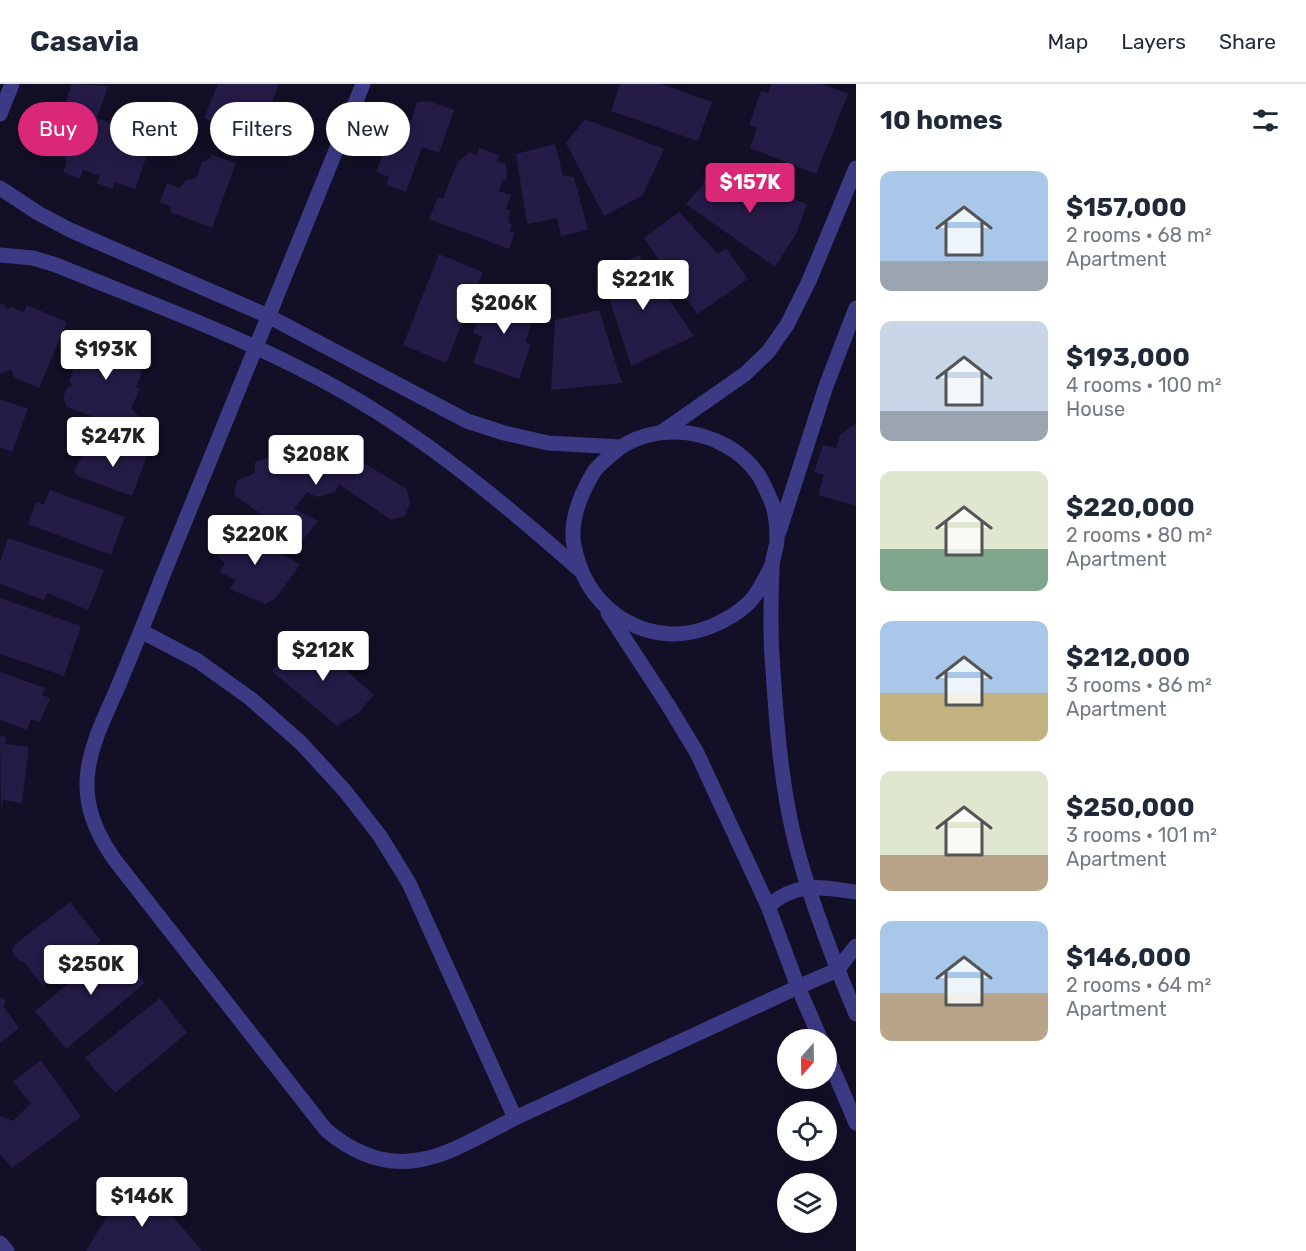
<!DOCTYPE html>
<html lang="en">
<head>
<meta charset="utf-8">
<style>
  body { margin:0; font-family:Rubik,sans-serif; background:#f2f2f3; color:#1f2937; height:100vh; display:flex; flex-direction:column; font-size:22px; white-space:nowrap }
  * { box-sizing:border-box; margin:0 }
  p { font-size:20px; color:#747a83 }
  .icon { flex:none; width:33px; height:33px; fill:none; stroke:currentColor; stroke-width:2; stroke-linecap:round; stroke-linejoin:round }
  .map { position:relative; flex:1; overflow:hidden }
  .sheet { display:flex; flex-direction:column; background:#fff; width:450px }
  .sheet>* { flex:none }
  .hud { position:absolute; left:18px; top:18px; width:570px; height:54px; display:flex; gap:12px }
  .needle { width:39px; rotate:200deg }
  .controls { position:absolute; left:777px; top:945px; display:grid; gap:12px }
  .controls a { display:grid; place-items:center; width:60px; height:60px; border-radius:50%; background:#fff; box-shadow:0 3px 15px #0003; font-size:30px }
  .price { position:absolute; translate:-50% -51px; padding:0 14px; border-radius:6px; background:#fff; color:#222; font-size:20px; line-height:39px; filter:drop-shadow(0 2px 3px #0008) }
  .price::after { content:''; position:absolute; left:50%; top:36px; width:18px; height:14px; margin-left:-9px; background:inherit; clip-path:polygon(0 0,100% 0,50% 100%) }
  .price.current { background:#db2777; color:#fff }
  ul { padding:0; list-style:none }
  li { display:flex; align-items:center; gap:18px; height:150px; padding:0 24px }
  li span { display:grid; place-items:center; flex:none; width:168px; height:120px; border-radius:12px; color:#555 }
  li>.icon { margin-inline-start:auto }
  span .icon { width:72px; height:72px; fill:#fffc; stroke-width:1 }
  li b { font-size:26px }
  h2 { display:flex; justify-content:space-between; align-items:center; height:72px; padding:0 24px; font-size:26px }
  .pill { padding:0 21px; border-radius:27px; background:#fff; box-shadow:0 3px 15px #0003; font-size:21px; line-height:54px }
  .pill.current { background:#db2777; color:#fff }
  header { display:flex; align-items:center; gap:36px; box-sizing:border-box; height:84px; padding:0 30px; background:#fff; border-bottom:2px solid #e0e1e3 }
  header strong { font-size:28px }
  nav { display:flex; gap:33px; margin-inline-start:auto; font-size:21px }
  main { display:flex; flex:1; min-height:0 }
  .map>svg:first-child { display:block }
  .building { fill:#241b47 }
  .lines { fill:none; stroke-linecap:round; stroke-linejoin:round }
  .minor { stroke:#3d3a85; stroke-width:15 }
</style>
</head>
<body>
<header>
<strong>Casavia</strong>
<nav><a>Map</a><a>Layers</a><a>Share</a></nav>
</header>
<main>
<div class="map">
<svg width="856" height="1167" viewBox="0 0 856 1167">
  <rect width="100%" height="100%" fill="#130f26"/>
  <g class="building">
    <path d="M72,0L108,2L97,34L144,50L139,63L149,66L135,105L115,98L112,105L97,99L100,92L83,86L80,95L63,88L67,79L53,48L43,52L35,32L65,20Z"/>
    <path d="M218,0H279L262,42L240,33L235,47L204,34Z"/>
    <path d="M620,0H661L712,18L698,57L611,27Z"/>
    <path d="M772,0H822L848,10L816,90L750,64L757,44L749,41L761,7L768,9Z"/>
    <path d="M428,17L454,26L439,69L422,63L406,108L386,101L389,93L376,88L392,44L396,45L399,36L410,40L417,18Z"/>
    <path d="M585,35L664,65L643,111L604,132L566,59Z"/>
    <path d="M555,60L563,91L574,93L588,146L561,152L557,134L527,140L516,70Z"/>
    <path d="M479,64L499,71L497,77L506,80L507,95L502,97L499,107L511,111L506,125L511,126L508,134L510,135L509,139L512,140L510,147L515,149L509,165L429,135L438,113L443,115L457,79L469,68L477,71Z"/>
    <path d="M212,71L236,79L212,144L170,128L172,123L160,118L167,99L179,104L187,96L196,94L202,78L209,75Z"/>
    <path d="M709,84L807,120L796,150L775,183L686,120L702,102Z"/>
    <path d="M679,128L718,170L726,164L748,195L697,230L644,154Z"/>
    <path d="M439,170L483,188L446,279L403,261Z"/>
    <path d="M639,171L694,252L631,282L601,188Z"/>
    <path d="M488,207L537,224L525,258L531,260L519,295L473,279L482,253L473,249Z"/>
    <path d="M3,219L7,225L11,223L24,228L27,221L67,238L39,304L14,293L11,285L0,290V221Z"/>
    <path d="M599,226L622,299L551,306L555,236Z"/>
    <path d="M100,246L139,264L134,280L140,283L142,289L136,303L140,305L131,324L139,333L133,342L124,344L67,323L63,313L67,304L72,302L69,297L76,278L82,276L80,271L84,259L96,255Z"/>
    <path d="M0,315L28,325L12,368L0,363Z"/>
    <path d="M856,339V422L818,411L824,391L814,388L823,361L836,364L840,351Z"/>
    <path d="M325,356L407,405L410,420L405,432L391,436L339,400L335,408L317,413L307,408L294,425L318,437L301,458L234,411L237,397L255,389V378Z"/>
    <path d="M103,360L122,367L124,360L148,369L132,412L77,392L74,387L85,366L99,371Z"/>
    <path d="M50,406L125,433L111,471L28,440L36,418L44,421Z"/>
    <path d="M233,439L300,481L276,514L265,520L230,505L236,496L219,488L225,479L216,470Z"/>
    <path d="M8,454L104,486L88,526L47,509L44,516L0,500V478Z"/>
    <path d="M0,514L81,542L64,592L0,570Z"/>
    <path d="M305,550L374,611L358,629L337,642L272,587Z"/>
    <path d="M0,588L45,604L42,611L50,614L40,638L31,635L27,646L0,636Z"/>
    <path d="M0,652L6,653L5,660L29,663L22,719L3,716L1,725Z"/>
    <path d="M70,818L101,857L43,902L24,878L18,876L12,868L13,862Z"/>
    <path d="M118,859L145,899L66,965L35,927Z"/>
    <path d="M0,913L6,917L4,923L19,944L0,959Z"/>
    <path d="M160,914L187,949L115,1009L85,974Z"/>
    <path d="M41,976L81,1033L12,1084L0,1070V1032L13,1037L31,1019L13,998Z"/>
    <path d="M145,1099L202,1167H86L106,1134Z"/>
  </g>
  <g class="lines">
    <g class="minor">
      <path d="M363,0C295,165 227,330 161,496C147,533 132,569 117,605C105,632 92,658 88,686C83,720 96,749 114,775L326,1046C352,1068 383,1082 418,1076C454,1071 492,1044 526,1029C616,987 707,945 798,903L837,886L856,862"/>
      <path d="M0,30L12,0"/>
      <path d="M0,104L38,129L70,146L268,232L467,337L504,349L548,359L620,363"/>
      <path d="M0,171L33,174L56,181C164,225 278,265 377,328C450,374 516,430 581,487"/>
      <path d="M662,348L745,290L768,268L787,241L809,197L856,84"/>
      <path d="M779,448L826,302L856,224"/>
      <path d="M772,481C767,491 762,501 756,510C746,525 728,535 712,542C653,567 590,530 576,470C575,465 573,459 573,453C572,431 581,410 592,391C596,383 604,377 611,371C652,333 725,344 757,389C763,397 768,410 772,419C776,429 777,446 777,457C776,466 772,475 772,484C771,513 770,544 772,572C776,633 780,694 794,753C809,814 832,873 856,930"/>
      <path d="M608,529L668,621L697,669L768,822L798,903L821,956"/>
      <path d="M141,547L198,577L251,615L301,659L345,707L380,752L409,799L515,1034"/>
      <path d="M768,822C799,797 819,803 856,808"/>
      <path d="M826,969L856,1039"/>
      <path d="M0,1159L7,1167"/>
    </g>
  </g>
</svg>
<div class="controls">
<a><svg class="needle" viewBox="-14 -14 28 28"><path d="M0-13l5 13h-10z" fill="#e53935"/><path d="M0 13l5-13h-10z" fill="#747a83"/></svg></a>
<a><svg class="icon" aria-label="locate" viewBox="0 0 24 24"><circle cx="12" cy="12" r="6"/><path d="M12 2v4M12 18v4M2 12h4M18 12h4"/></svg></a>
<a><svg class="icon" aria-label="layers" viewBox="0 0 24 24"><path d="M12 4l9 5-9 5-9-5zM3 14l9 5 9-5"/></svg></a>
</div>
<b class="price current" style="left:750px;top:130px">$157K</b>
<b class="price" style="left:643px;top:227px">$221K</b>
<b class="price" style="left:504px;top:251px">$206K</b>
<b class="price" style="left:106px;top:297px">$193K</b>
<b class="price" style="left:113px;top:384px">$247K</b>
<b class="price" style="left:316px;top:402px">$208K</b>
<b class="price" style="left:255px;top:482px">$220K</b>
<b class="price" style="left:323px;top:598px">$212K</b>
<b class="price" style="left:91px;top:912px">$250K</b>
<b class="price" style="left:142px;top:1144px">$146K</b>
<div class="hud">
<a class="pill current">Buy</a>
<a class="pill">Rent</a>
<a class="pill">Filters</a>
<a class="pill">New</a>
</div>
</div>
<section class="sheet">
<h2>10 homes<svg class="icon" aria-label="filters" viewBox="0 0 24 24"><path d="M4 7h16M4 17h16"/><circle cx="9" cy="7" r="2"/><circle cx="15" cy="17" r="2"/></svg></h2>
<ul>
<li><span style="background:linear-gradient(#a9c7e8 75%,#9aa5b1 0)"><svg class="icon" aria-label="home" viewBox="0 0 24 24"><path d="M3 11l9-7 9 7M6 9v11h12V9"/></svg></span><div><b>$157,000</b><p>2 rooms · 68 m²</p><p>Apartment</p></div></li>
<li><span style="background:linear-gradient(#c9d6e8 75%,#9aa5b1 0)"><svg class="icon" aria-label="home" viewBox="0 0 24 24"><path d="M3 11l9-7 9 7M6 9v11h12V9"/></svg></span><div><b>$193,000</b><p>4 rooms · 100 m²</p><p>House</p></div></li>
<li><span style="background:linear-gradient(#dfe7d0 65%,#7fa58c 0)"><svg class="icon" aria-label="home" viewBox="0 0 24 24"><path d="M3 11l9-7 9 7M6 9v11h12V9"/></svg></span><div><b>$220,000</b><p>2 rooms · 80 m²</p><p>Apartment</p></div></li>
<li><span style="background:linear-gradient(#a9c7e8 60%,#c2b280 0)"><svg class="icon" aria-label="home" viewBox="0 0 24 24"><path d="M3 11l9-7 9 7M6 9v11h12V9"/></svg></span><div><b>$212,000</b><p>3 rooms · 86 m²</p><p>Apartment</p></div></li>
<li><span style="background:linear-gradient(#dfe7d0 70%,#b9a48a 0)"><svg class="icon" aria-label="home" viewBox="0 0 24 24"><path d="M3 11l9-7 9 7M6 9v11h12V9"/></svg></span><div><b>$250,000</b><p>3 rooms · 101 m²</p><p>Apartment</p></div></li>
<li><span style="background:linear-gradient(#a9c7e8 60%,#b9a48a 0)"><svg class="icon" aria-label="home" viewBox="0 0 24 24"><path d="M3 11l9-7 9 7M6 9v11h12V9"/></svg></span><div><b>$146,000</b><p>2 rooms · 64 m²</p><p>Apartment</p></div></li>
</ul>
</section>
</main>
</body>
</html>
